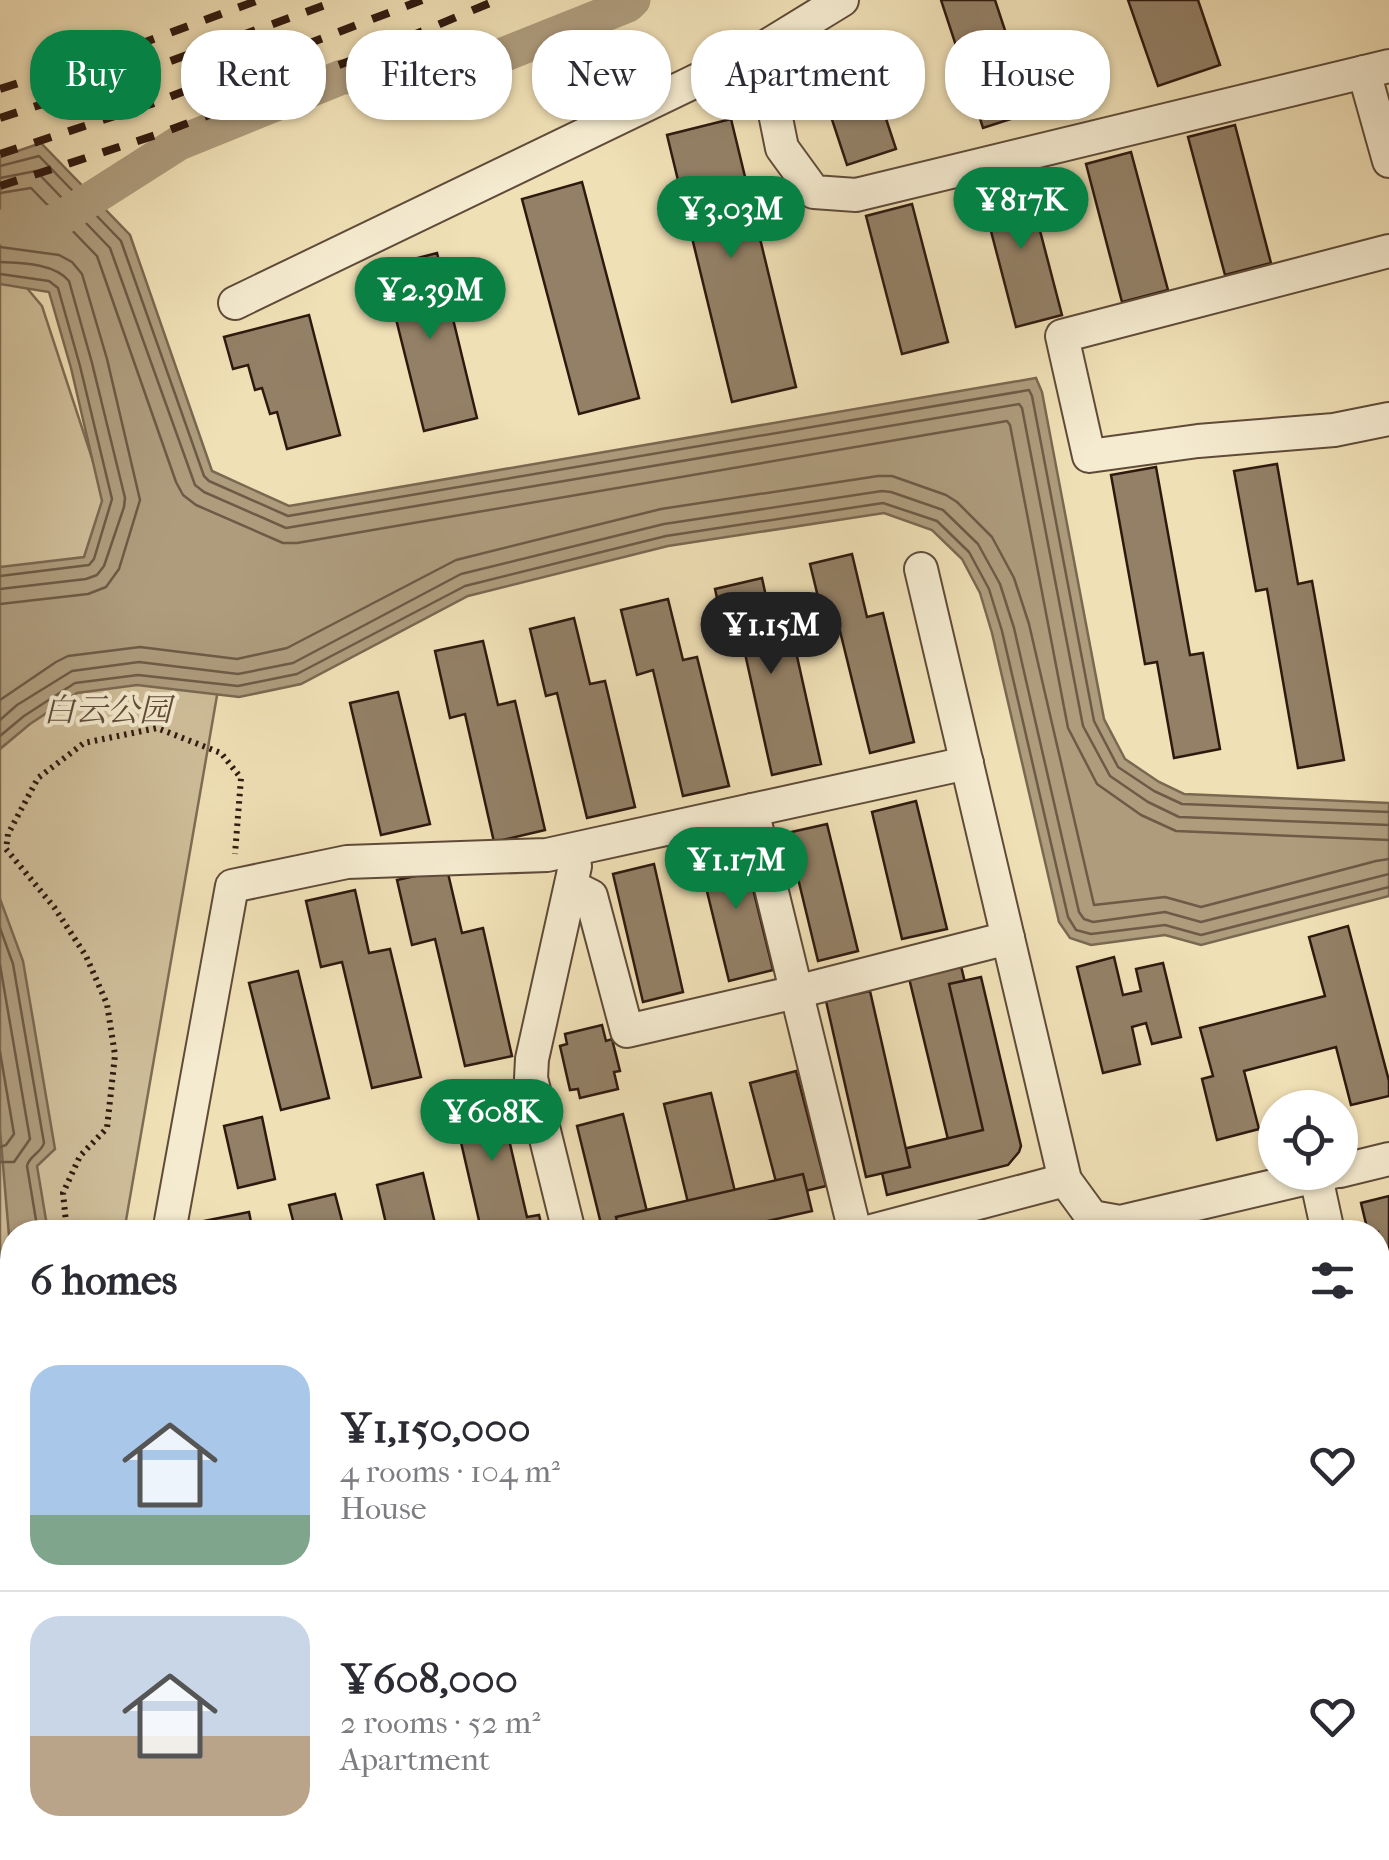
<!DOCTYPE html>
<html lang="en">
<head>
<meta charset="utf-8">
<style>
  body { margin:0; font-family:"IM FELL French Canon","Noto Serif SC",serif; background:#f7f7f7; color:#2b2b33; height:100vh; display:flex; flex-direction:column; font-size:38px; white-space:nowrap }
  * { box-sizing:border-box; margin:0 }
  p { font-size:32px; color:#7c7c81 }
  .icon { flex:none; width:55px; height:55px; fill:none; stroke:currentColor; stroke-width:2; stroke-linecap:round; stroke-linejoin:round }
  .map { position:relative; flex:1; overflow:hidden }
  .details { position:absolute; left:0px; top:1220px; width:1390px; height:640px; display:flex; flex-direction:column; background:#fff; border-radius:40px 40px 0 0; box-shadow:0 2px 8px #0004 }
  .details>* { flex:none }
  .top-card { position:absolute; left:30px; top:30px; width:1330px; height:90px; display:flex; gap:20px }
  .tools { position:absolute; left:1258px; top:1090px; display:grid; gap:20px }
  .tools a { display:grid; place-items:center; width:100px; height:100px; border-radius:50%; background:#fff; box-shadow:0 2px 8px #0004; font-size:50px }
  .price { position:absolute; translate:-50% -85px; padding:0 22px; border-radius:35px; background:#0b8043; color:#fff; font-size:32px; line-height:65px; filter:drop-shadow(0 2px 5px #0008) }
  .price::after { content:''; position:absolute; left:50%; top:60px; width:30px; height:22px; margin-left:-15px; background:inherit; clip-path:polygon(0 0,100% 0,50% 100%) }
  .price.on { background:#222; color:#fff }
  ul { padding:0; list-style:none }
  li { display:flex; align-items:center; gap:30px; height:250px; padding:0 30px }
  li+li { border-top:2px solid #e1e1e2 }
  li span { display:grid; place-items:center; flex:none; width:280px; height:200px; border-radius:30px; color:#555 }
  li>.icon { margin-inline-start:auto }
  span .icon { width:120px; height:120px; fill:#fffc; stroke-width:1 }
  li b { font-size:42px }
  h2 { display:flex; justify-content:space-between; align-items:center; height:120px; padding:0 30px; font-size:42px }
  .tag { padding:0 35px; border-radius:40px; background:#fff; box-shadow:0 2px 8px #0004; font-size:35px; line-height:90px }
  .tag.on { background:#0b8043; color:#fff }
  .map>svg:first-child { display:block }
  .green { fill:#cfbe9a; stroke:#7f6c54; stroke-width:2.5 }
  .water { fill:#ae9c7d; stroke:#7b6851; stroke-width:2.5 }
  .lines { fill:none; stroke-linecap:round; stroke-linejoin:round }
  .shore { stroke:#6e5a46; stroke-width:2.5 }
  .canal { stroke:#ae9c7d; stroke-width:35 }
  .building { fill:#938066; stroke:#2f190f; stroke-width:2.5 }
  .minor-casing { stroke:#5f4b39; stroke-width:36 }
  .major-casing { stroke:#2f190f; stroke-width:44 }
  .path { stroke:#2f190f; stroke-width:6; stroke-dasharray:2.5 5; stroke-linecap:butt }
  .minor { stroke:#f5ebd0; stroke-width:32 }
  .major { stroke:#f0e0b6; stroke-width:40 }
  .rail { stroke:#2f190f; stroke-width:8; stroke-dasharray:18 18; stroke-linecap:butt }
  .labels { text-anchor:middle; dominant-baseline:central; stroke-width:8; stroke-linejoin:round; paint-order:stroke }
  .park-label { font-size:32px; font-style:italic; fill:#5f4b39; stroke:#f5ebd0 }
</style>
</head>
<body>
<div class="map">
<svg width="1389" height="1860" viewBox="0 0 1389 1860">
  <rect width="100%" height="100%" fill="#f0e0b6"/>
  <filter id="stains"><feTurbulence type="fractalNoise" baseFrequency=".002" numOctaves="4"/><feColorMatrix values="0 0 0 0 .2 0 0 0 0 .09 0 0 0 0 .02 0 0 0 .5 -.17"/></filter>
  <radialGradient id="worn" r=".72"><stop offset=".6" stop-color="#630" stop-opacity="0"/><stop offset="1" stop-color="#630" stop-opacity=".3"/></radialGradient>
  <path class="green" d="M0,256L42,306L110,513L219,684L124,1232H12V1848H175L178,1860H0Z"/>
  <g class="water">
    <path d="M41,143L130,235L212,471L289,506L1036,378L1042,392L1104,719L1125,759L1159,782L1184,794L1389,803V896L1201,945L1165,935L1091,945L1070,938L1059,922L992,633L980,593L962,559L932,530L884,513L668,546L468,596L301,684L239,697L137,685L77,693L30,724L0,749V567L84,557L102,501L71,368L49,292L0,284V157Z"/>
    <path d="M0,899L23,961L55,1149L37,1166L48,1232H12V1271L0,1130Z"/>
  </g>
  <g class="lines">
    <g class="shore">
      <path d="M0,166L39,156L121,241L204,476L209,481L288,516L1029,390L1032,396L1094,721L1118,767L1154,791L1182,804L1389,812"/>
      <path d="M0,178L36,171L110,248L195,485L204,492L286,528L1019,404L1022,408L1083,726L1110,776L1148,802L1179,817L1389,825"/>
      <path d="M0,193L31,188L97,256L176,482L183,495L196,505L283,543H297L1007,421L1010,425L1068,728L1097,784L1141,815L1176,831L1389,840"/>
      <path d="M0,247L59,255L72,262L82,274L107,359L140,500L119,569L106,587L88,594L0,604"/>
      <path d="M0,262C22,263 54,263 69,281L92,363L125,498L124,507L104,566L97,575L86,579L0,589"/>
      <path d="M0,274L49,281L58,288L80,366L112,499L94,559L89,565L0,576"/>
      <path d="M0,700L56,662L68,656L140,647L237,659L287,648L456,560L661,509L878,476H892L946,495L957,502L992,537L1014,578L1029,624L1094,905L1165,897L1201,907L1376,861L1389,859"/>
      <path d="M0,720L17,705L72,671L139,662L238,674L293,663L461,574L664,524L882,491L891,492L943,510L978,544L1000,584L1014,628L1079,912L1084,919L1093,922L1165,912L1201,922L1389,874"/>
      <path d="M0,736L24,716L75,683L138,675L238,686L297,674L465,586L666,536L883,503L937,521L969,552L989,589L1002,631L1068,917L1076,930L1091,934L1165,925L1201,935L1389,887"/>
      <path d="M0,928L13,964L44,1143C41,1153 29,1156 27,1166L38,1232"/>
      <path d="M0,965L30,1139L14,1162H0"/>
      <path d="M0,1052L14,1134L6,1145L0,1147"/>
    </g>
    <path class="canal" d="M0,227L55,222L179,143L342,77L455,74L628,5L633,0"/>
  </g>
  <g class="building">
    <path d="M941,0H995L1032,112L983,128Z"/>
    <path d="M1128,0H1198L1220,65L1158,86Z"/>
    <path d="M858,34L896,149L847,165L809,50Z"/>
    <path d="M731,119L796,387L732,402L667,135Z"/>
    <path d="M1235,125L1271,263L1225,275L1188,137Z"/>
    <path d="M1131,152L1168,290L1122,302L1086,164Z"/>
    <path d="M1026,177L1062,315L1016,327L980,189Z"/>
    <path d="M582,182L639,398L579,414L522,199Z"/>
    <path d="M912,204L948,342L902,354L866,216Z"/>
    <path d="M437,253L477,418L424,431L383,267Z"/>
    <path d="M309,315L340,435L287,449L277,412L270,414L262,388L255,390L248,365L233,369L224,337Z"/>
    <path d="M1277,464L1298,584L1312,581L1344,760L1298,768L1267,589L1256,591L1234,471Z"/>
    <path d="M1156,467L1190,655L1203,653L1220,749L1174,758L1157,662L1145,664L1111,475Z"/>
    <path d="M852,554L867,617L883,613L914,742L870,753L839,627L826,630L810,564Z"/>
    <path d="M762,578L775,638L792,634L821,764L772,775L744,649L729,652L715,589Z"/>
    <path d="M668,599L683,660L697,657L729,786L683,796L653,670L637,675L621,610Z"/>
    <path d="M574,618L590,684L605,681L635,807L587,818L557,693L546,696L530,629Z"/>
    <path d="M483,641L498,705L515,701L545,830L494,842L465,714L450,718L435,651Z"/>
    <path d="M398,692L430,824L381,835L350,703Z"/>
    <path d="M916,801L947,929L902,939L872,812Z"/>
    <path d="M827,824L858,951L818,961L787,833Z"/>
    <path d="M742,844L773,970L729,981L698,855Z"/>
    <path d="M654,864L683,992L643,1002L613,874Z"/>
    <path d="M447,869L462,933L483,928L512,1056L465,1066L435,939L412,945L397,880Z"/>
    <path d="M355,890L369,953L390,949L421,1077L372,1088L342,962L321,967L306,901Z"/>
    <path d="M1348,926L1389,1081V1096L1351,1105L1336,1047L1244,1071L1259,1129L1217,1140L1202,1079L1213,1076L1200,1028L1325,996L1309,937Z"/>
    <path d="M1114,957L1123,995L1141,991L1136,969L1163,963L1181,1037L1152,1044L1146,1023L1132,1027L1140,1064L1103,1073L1077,967Z"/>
    <path d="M961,966L1004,1144L952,1156L909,978Z"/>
    <path d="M298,971L329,1098L281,1110L249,983Z"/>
    <path d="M981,977L1021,1146L1019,1152L1008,1165L887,1195L878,1155L983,1130L949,984Z"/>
    <path d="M870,991L910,1167L866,1177L826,1001Z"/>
    <path d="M602,1025L606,1041L612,1039L620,1071L614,1072L618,1089L580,1098L578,1089L570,1090L560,1046L567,1044L565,1034Z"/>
    <path d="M796,1071L826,1186L780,1197L750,1083Z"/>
    <path d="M497,1088L527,1217L539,1215L543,1232H496L495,1226L481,1229L451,1099Z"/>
    <path d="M711,1093L739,1208L692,1219L664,1104Z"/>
    <path d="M623,1114L651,1228L633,1232H603L577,1126Z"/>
    <path d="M262,1117L275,1179L238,1188L224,1126Z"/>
    <path d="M423,1173L437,1232H388L377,1185Z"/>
    <path d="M803,1174L812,1211L718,1232H619L616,1217Z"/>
    <path d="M335,1194L345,1232H296L289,1205Z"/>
    <path d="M1389,1196V1325L1378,1275V1232H1368L1361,1203Z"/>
    <path d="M249,1212L253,1232H206L204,1221Z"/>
    <path d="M1389,1635V1713L1378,1716V1638Z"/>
    <path d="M285,1848H336L339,1860H288Z"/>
    <path d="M443,1848H501L504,1860H446Z"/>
    <path d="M601,1848H658L660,1860H604Z"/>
    <path d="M752,1848H840L792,1860H754Z"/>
    <path d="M759,1848H814L815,1851L777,1860H762Z"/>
  </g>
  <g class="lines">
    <defs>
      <g id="minor">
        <path d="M842,0L762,49L782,148L814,192L856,195L1389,66"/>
        <path d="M1364,72L1389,161"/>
        <path d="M1389,251L1062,336L1089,456L1198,441L1334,430L1389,419"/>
        <path d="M235,303L762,49"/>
        <path d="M921,569L1065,1180L1092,1217L1120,1222L1333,1172"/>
        <path d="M752,810L855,1232"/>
        <path d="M571,886L591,896L627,1031L796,992L1008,938"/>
        <path d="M1340,1171L1389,1159"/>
        <path d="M1316,1177L1328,1232"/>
        <path d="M169,1232L232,886L347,862L547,855L967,763"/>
        <path d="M569,1232L531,1078L532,1059L575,866"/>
        <path d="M868,1232L1065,1180"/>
        <path d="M1378,1461L1389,1515"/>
        <path d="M211,1848L214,1860"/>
      </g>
      <g id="major">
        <path d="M1378,1826L1389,1823"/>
        <path d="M1245,1860L1294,1848"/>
      </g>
    </defs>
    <use href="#minor" class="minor-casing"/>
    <use href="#major" class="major-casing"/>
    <g class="path">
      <path d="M67,1232L63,1193L80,1156L107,1128L115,1055L107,1004L86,956L54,907L6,849L8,834L38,778L84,743L157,728L221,753L241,778L235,854"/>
      <path d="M0,1442L12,1424"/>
      <path d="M0,1470L12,1507"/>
      <path d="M0,1845L12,1844"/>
      <path d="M22,1848L25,1860"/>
    </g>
    <use href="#minor" class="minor"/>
    <use href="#major" class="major"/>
    <g class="rail">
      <path d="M0,89L140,44L259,0"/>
      <path d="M0,118L143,71L339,0"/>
      <path d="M0,154L151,104L422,0"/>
      <path d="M0,186L162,133L373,52L497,0"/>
    </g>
  </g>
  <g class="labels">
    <g class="park-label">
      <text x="107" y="710">白云公园</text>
    </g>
  </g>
  <rect width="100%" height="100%" filter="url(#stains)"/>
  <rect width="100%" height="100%" fill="url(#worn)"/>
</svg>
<div class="tools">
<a><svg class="icon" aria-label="locate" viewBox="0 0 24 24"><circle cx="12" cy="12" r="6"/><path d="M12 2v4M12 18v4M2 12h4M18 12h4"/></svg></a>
</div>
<b class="price" style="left:1021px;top:252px">¥817K</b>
<b class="price" style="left:731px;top:261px">¥3.03M</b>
<b class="price" style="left:430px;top:342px">¥2.39M</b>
<b class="price on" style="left:771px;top:677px">¥1.15M</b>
<b class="price" style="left:736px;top:912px">¥1.17M</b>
<b class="price" style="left:492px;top:1164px">¥608K</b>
<div class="top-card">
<a class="tag on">Buy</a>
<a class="tag">Rent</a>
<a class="tag">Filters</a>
<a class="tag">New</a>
<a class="tag">Apartment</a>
<a class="tag">House</a>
</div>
<section class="details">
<h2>6 homes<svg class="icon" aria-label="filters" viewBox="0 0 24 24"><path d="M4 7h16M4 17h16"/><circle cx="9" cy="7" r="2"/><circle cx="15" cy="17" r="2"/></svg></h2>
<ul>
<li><span style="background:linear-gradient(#a9c7e8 75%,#7fa58c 0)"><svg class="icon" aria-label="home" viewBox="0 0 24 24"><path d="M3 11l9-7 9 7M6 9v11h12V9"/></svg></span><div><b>¥1,150,000</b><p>4 rooms · 104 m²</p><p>House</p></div><svg class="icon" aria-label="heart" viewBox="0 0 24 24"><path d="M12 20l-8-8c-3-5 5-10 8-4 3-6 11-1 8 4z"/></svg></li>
<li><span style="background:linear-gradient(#c9d6e8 60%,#b9a48a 0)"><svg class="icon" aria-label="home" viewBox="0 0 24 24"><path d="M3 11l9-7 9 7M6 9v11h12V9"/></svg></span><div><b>¥608,000</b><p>2 rooms · 52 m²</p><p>Apartment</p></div><svg class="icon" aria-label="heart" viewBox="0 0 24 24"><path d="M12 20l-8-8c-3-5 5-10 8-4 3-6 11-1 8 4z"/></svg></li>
</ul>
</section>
</div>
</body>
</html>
